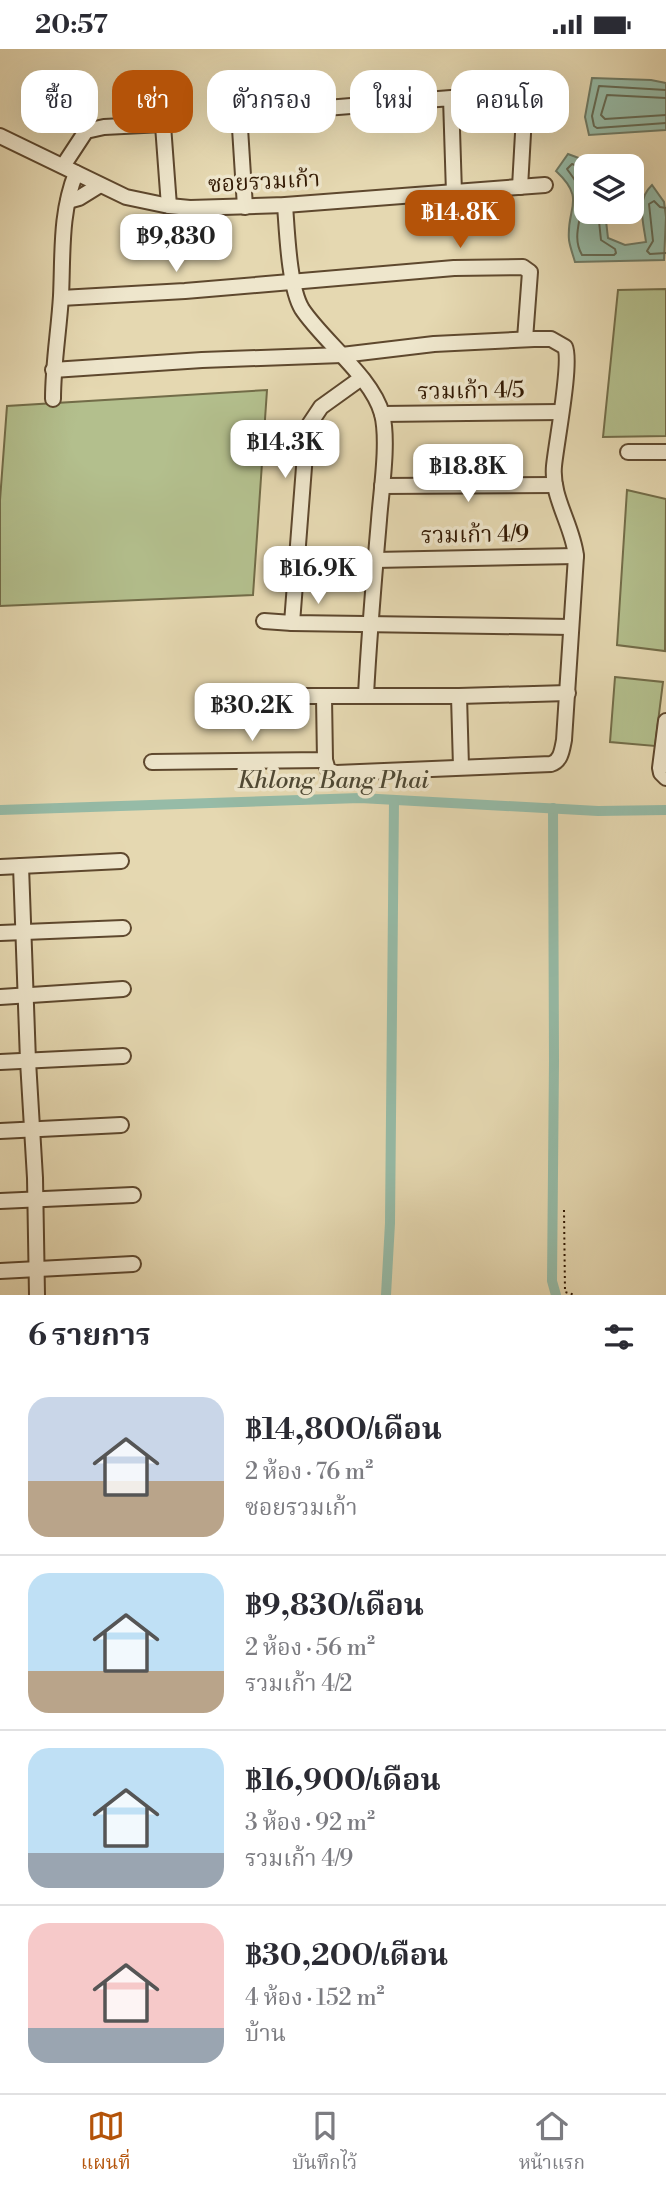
<!DOCTYPE html>
<html lang="th">
<head>
<meta charset="utf-8">
<style>
  body { margin:0; font-family:"Libre Bodoni","Noto Serif Thai",serif; background:#f7f7f7; color:#2b2b33; height:100vh; display:flex; flex-direction:column; font-size:26px; white-space:nowrap }
  * { box-sizing:border-box; margin:0 }
  p { font-size:23px; color:#7c7c81 }
  .icon { flex:none; width:38px; height:38px; fill:none; stroke:currentColor; stroke-width:2; stroke-linecap:round; stroke-linejoin:round }
  .map { position:relative; height:1246px; overflow:hidden }
  .details { display:flex; flex-direction:column; background:#fff; flex:1 }
  .details>* { flex:none }
  .guide { position:absolute; left:21px; top:21px; width:625px; height:63px; display:flex; gap:14px }
  .controls { position:absolute; left:574px; top:105px; display:grid; gap:14px }
  .controls a { display:grid; place-items:center; width:70px; height:70px; border-radius:14px; background:#fff; box-shadow:0 7px 28px #0002; font-size:35px }
  .price { position:absolute; translate:-50% -60px; padding:0 16px; border-radius:14px; background:#fff; color:#222; font-size:23px; line-height:46px; filter:drop-shadow(0 2px 4px #0008) }
  .price::after { content:''; position:absolute; left:50%; top:42px; width:21px; height:16px; margin-left:-10px; background:inherit; clip-path:polygon(0 0,100% 0,50% 100%) }
  .price.on { background:#b45309; color:#fff }
  ul { padding:0; list-style:none }
  li { display:flex; align-items:center; gap:21px; height:175px; padding:0 28px }
  li+li { border-top:2px solid #e1e1e2 }
  li span { display:grid; place-items:center; flex:none; width:196px; height:140px; border-radius:21px; color:#555 }
  li>.icon { margin-inline-start:auto }
  span .icon { width:84px; height:84px; fill:#fffc; stroke-width:1 }
  li b { font-size:30px }
  h2 { display:flex; justify-content:space-between; align-items:center; height:84px; padding:0 28px; font-size:30px }
  .tag { padding:0 24px; border-radius:21px; background:#fff; box-shadow:0 7px 28px #0002; font-size:24px; line-height:63px }
  .tag.on { background:#b45309; color:#fff }
  .status { display:flex; justify-content:space-between; align-items:center; height:49px; padding:0 35px; background:#fff; direction:ltr }
  .status svg { height:19px; fill:currentColor }
  .menu { display:flex; justify-content:space-around; align-items:center; height:98px; border-top:2px solid #e1e1e2; background:#fff; font-size:19px; color:#7c7c81 }
  .menu a { display:grid; justify-items:center; gap:4px }
  .menu .on { color:#b45309 }
  .map>svg:first-child { display:block }
  .green { fill:#b3bf8d; stroke:#726c48; stroke-width:2 }
  .water { fill:#96bba7; stroke:#6e7a65; stroke-width:2 }
  .lines { fill:none; stroke-linecap:round; stroke-linejoin:round }
  .shore { stroke:#646a54; stroke-width:2 }
  .canal { stroke:#96bba7; stroke-width:10 }
  .minor-casing { stroke:#5e482e; stroke-width:18 }
  .path { stroke:#311802; stroke-width:2; stroke-dasharray:2 3.5; stroke-linecap:butt }
  .minor { stroke:#eee6cc; stroke-width:14 }
  .labels { text-anchor:middle; dominant-baseline:central; stroke-width:7; stroke-linejoin:round; paint-order:stroke }
  .street-label { font-size:23px; fill:#311802; stroke:#eee6cc }
  .water-label { font-size:24px; font-style:italic; fill:#4f4934; stroke:#eee6cc }
</style>
</head>
<body>
<div class="status"><b>20:57</b><svg viewBox="0 0 49 12"><path d="M0 12V9h3v3zM5 12V6h3v6zM10 12V3h3v9zM15 12V0h3v12zM26 1h20v11H26zM47 4h2v5h-2z"/></svg></div>
<div class="map">
<svg width="666" height="1246" viewBox="0 0 666 1246">
  <rect width="100%" height="100%" fill="#e5d8b1"/>
  <filter id="stains"><feTurbulence type="fractalNoise" baseFrequency=".00286" numOctaves="4"/><feColorMatrix values="0 0 0 0 .2 0 0 0 0 .09 0 0 0 0 .02 0 0 0 .5 -.17"/></filter>
  <radialGradient id="worn" r=".72"><stop offset=".6" stop-color="#630" stop-opacity="0"/><stop offset="1" stop-color="#630" stop-opacity=".3"/></radialGradient>
  <g class="green">
    <path d="M666,240V387L603,388L618,241Z"/>
    <path d="M267,341L253,546L0,557V451L7,357Z"/>
    <path d="M627,441L666,450L665,602L617,596Z"/>
    <path d="M615,628L663,633L655,697L610,693Z"/>
  </g>
  <g class="water">
    <path d="M592,29L651,31L666,34V81L589,86L585,68Z"/>
    <path d="M568,105L592,114L611,117H586V163H605L608,189L625,196L646,193C643,171 636,151 652,136L664,153L666,168L664,211L575,213C573,206 570,198 569,191C566,158 587,151 556,122Z"/>
  </g>
  <g class="lines">
    <g class="shore">
      <path d="M666,41L599,37L592,67L594,77L597,79L666,74"/>
      <path d="M666,49L607,46L601,66L605,70L666,66"/>
      <path d="M586,120L572,115L567,120C572,127 579,135 581,145C585,166 570,185 582,206H614L616,204L615,200L601,191L598,163"/>
      <path d="M666,159L660,158L654,152L649,155L653,192L647,202L650,205L666,204"/>
    </g>
    <g class="canal">
      <path d="M553,759L554,1012L552,1232L556,1246"/>
      <path d="M0,761L360,749L598,762L666,761"/>
      <path d="M386,1246L390,1174L394,751"/>
    </g>
    <defs>
      <g id="minor">
        <path d="M237,32L245,158"/>
        <path d="M160,36L169,157"/>
        <path d="M239,66L451,49L454,144"/>
        <path d="M0,87L126,148L169,157L190,159L285,156L545,136"/>
        <path d="M63,117L86,82L104,78L163,75"/>
        <path d="M520,138L526,31"/>
        <path d="M68,152L79,149L100,136"/>
        <path d="M285,156C287,182 289,239 302,260C323,292 372,328 382,365C389,392 381,443 379,471C374,529 369,587 366,646"/>
        <path d="M61,249L185,242L454,219L523,218L530,223L525,290"/>
        <path d="M53,321L202,311L342,306L434,295L534,290H551L565,298C572,313 556,395 554,417C551,448 573,477 576,507L564,691C562,701 561,712 551,715L336,724L328,721L325,711"/>
        <path d="M53,350C53,315 59,281 61,247C63,205 60,164 76,124"/>
        <path d="M382,365L561,363"/>
        <path d="M628,403H666"/>
        <path d="M382,437L555,436"/>
        <path d="M375,511L576,507"/>
        <path d="M264,572L292,574L571,578"/>
        <path d="M292,574L307,379L321,358L360,330"/>
        <path d="M281,647H459L568,644"/>
        <path d="M459,647L461,718"/>
        <path d="M666,672L660,719L661,724L666,729"/>
        <path d="M152,713L325,711L324,648"/>
        <path d="M21,817L28,1012L35,1129L37,1246"/>
        <path d="M0,818L121,812"/>
        <path d="M0,884L123,879"/>
        <path d="M0,948L123,940"/>
        <path d="M0,1013L123,1007"/>
        <path d="M0,1082L121,1076"/>
        <path d="M0,1152L133,1146"/>
        <path d="M0,1222L133,1215"/>
      </g>
    </defs>
    <use href="#minor" class="minor-casing"/>
    <path class="path" d="M564,1161L565,1243L575,1246"/>
    <use href="#minor" class="minor"/>
  </g>
  <g class="labels">
    <g class="street-label">
      <text transform="translate(264 133) rotate(-3)">ซอยรวมเก้า</text>
      <text transform="translate(471 342) rotate(-1)">รวมเก้า 4/5</text>
      <text transform="translate(475 486) rotate(-1)">รวมเก้า 4/9</text>
    </g>
    <g class="water-label">
      <text x="333" y="732">Khlong Bang Phai</text>
    </g>
  </g>
  <rect width="100%" height="100%" filter="url(#stains)"/>
  <rect width="100%" height="100%" fill="url(#worn)"/>
</svg>
<div class="controls">
<a><svg class="icon" aria-label="layers" viewBox="0 0 24 24"><path d="M12 4l9 5-9 5-9-5zM3 14l9 5 9-5"/></svg></a>
</div>
<b class="price on" style="left:460px;top:201px">฿14.8K</b>
<b class="price" style="left:176px;top:225px">฿9,830</b>
<b class="price" style="left:285px;top:431px">฿14.3K</b>
<b class="price" style="left:468px;top:455px">฿18.8K</b>
<b class="price" style="left:318px;top:557px">฿16.9K</b>
<b class="price" style="left:252px;top:694px">฿30.2K</b>
<div class="guide">
<a class="tag">ซื้อ</a>
<a class="tag on">เช่า</a>
<a class="tag">ตัวกรอง</a>
<a class="tag">ใหม่</a>
<a class="tag">คอนโด</a>
</div>
</div>
<section class="details">
<h2>6 รายการ<svg class="icon" aria-label="filters" viewBox="0 0 24 24"><path d="M4 7h16M4 17h16"/><circle cx="9" cy="7" r="2"/><circle cx="15" cy="17" r="2"/></svg></h2>
<ul>
<li><span style="background:linear-gradient(#c9d6e8 60%,#b9a48a 0)"><svg class="icon" aria-label="home" viewBox="0 0 24 24"><path d="M3 11l9-7 9 7M6 9v11h12V9"/></svg></span><div><b>฿14,800/เดือน</b><p>2 ห้อง · 76 m²</p><p>ซอยรวมเก้า</p></div></li>
<li><span style="background:linear-gradient(#bfe0f5 70%,#b9a48a 0)"><svg class="icon" aria-label="home" viewBox="0 0 24 24"><path d="M3 11l9-7 9 7M6 9v11h12V9"/></svg></span><div><b>฿9,830/เดือน</b><p>2 ห้อง · 56 m²</p><p>รวมเก้า 4/2</p></div></li>
<li><span style="background:linear-gradient(#bfe0f5 75%,#9aa5b1 0)"><svg class="icon" aria-label="home" viewBox="0 0 24 24"><path d="M3 11l9-7 9 7M6 9v11h12V9"/></svg></span><div><b>฿16,900/เดือน</b><p>3 ห้อง · 92 m²</p><p>รวมเก้า 4/9</p></div></li>
<li><span style="background:linear-gradient(#f6c9c9 75%,#9aa5b1 0)"><svg class="icon" aria-label="home" viewBox="0 0 24 24"><path d="M3 11l9-7 9 7M6 9v11h12V9"/></svg></span><div><b>฿30,200/เดือน</b><p>4 ห้อง · 152 m²</p><p>บ้าน</p></div></li>
</ul>
</section>
<nav class="menu">
<a class="on"><svg class="icon" aria-label="map" viewBox="0 0 24 24"><path d="M3 6l6-2 6 2 6-2v14l-6 2-6-2-6 2zM9 4v14M15 6v14"/></svg>แผนที่</a>
<a><svg class="icon" aria-label="saved" viewBox="0 0 24 24"><path d="M7 4h10v16l-5-4-5 4z"/></svg>บันทึกไว้</a>
<a><svg class="icon" aria-label="home" viewBox="0 0 24 24"><path d="M3 11l9-7 9 7M6 9v11h12V9"/></svg>หน้าแรก</a>
</nav>
</body>
</html>
